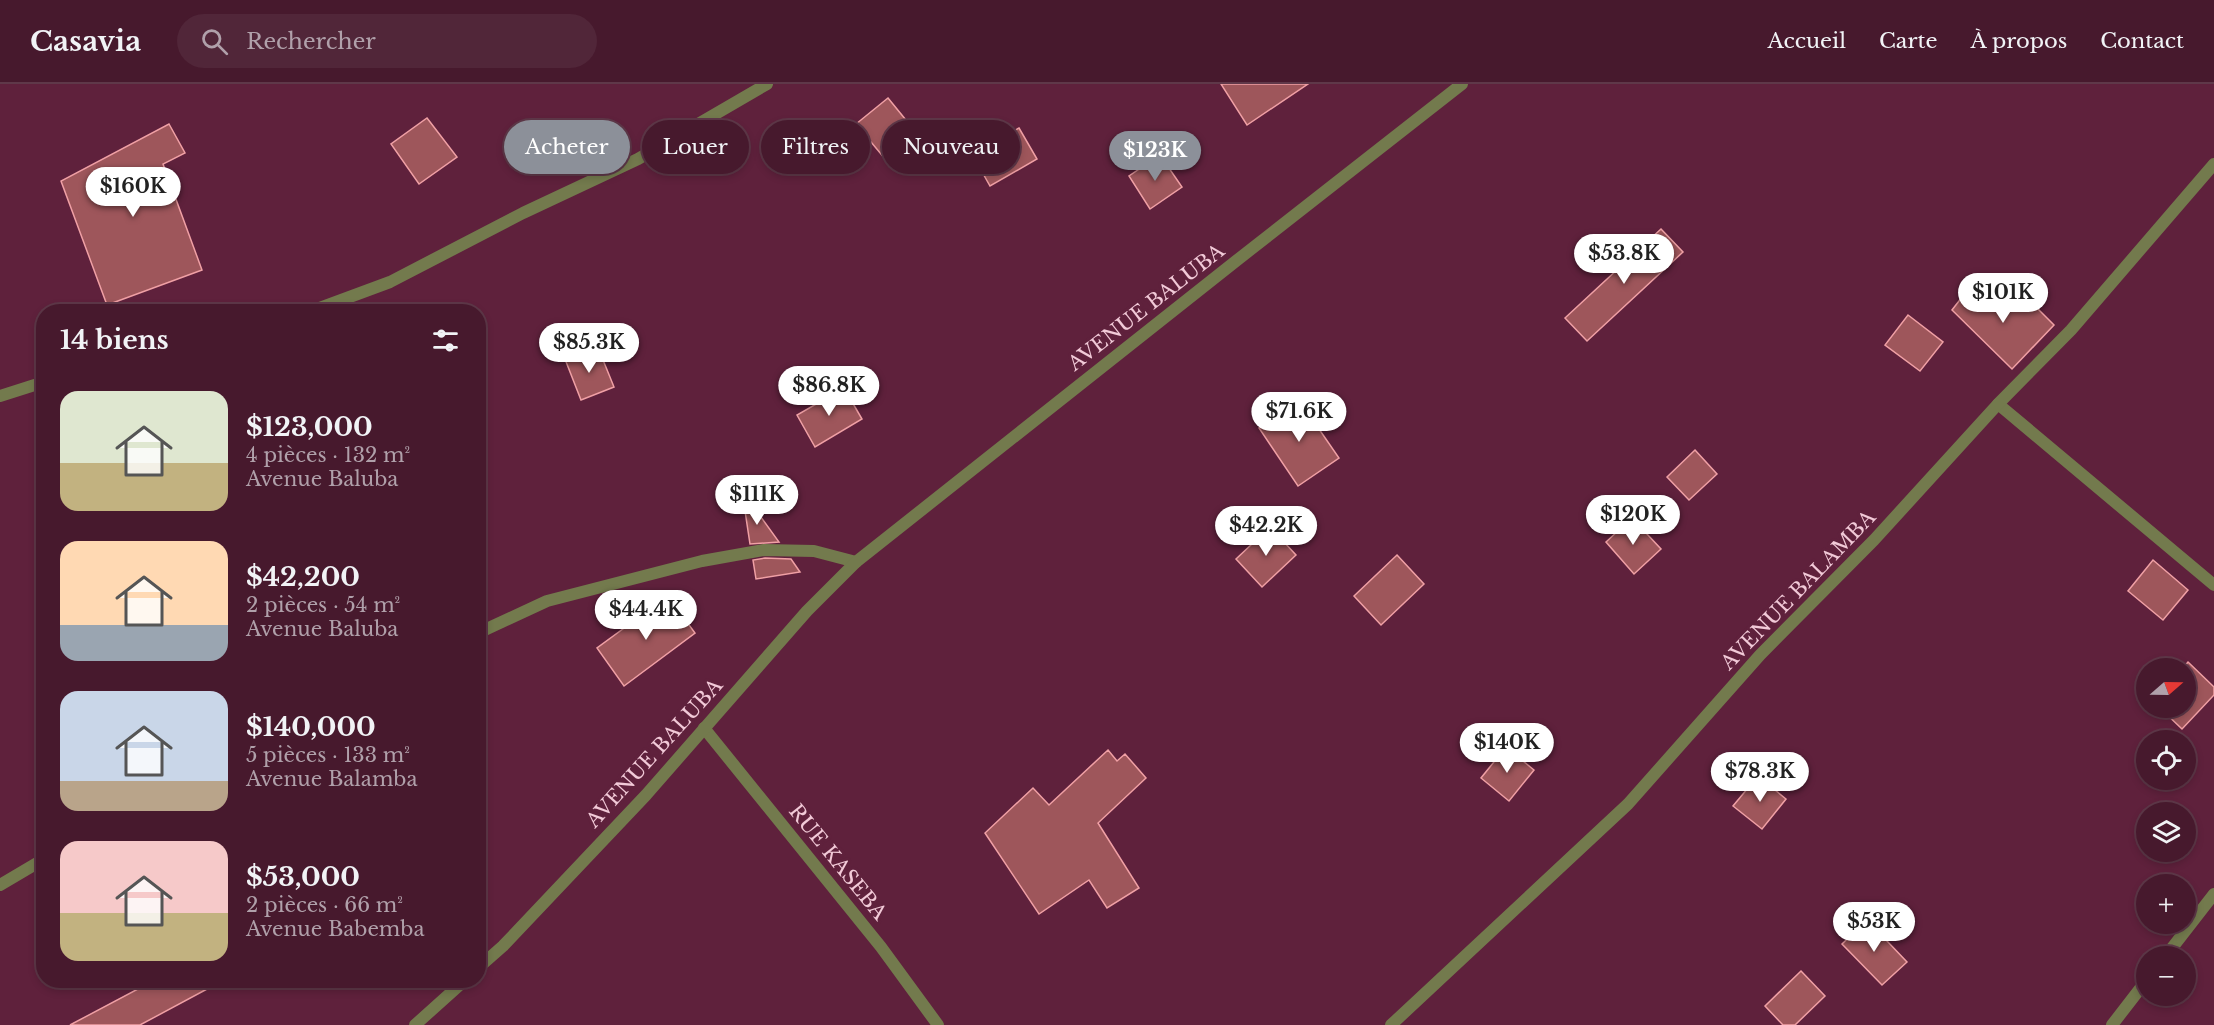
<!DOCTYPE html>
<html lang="fr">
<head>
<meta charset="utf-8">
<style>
  body { margin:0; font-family:"Libre Baskerville",serif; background:#512639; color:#f1f3f6; height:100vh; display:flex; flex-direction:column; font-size:22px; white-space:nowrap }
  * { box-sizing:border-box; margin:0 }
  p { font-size:20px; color:#b0a0aa }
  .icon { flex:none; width:33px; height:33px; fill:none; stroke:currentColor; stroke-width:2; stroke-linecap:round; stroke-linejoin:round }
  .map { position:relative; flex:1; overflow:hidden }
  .panel { position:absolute; left:36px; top:220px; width:450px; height:684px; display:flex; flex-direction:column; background:#47192d; border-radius:24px; box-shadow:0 3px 9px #0003,0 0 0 2px #5f3849 }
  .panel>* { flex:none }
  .banner { position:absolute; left:504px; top:36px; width:570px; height:54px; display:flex; gap:12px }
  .needle { width:39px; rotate:70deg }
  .fabs { position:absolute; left:2136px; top:574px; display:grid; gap:12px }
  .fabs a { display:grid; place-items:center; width:60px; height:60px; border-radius:50%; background:#47192d; box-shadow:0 3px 9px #0003,0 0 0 2px #5f3849; font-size:30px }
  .price { position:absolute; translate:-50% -51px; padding:0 14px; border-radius:21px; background:#fff; color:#222; font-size:20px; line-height:39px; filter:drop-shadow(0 2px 3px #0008) }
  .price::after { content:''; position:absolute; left:50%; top:36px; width:18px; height:14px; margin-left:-9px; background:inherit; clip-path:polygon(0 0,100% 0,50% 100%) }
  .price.on { background:#8c9099; color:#fff }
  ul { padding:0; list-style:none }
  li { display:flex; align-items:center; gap:18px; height:150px; padding:0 24px }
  li span { display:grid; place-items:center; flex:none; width:168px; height:120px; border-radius:18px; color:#555 }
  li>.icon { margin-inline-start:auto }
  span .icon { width:72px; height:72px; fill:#fffc; stroke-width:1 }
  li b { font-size:26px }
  h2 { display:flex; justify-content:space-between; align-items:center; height:72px; padding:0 24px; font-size:26px }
  .pill { padding:0 21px; border-radius:27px; background:#47192d; box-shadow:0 3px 9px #0003,0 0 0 2px #5f3849; font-size:21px; line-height:54px }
  .pill.on { background:#8c9099; color:#fff }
  header { display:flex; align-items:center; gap:36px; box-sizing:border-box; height:84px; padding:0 30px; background:#47192d; border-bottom:2px solid #5f3849 }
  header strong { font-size:28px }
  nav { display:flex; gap:33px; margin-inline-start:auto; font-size:21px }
  .search { width:420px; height:54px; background:#512639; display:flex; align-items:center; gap:15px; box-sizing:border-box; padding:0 21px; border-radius:33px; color:#b0a0aa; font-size:22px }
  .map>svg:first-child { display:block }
  .building { fill:#9e565b; stroke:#f0a0a5; stroke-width:1.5 }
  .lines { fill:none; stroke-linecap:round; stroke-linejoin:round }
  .street { stroke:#737a4d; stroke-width:12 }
  .labels { text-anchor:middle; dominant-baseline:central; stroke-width:6; stroke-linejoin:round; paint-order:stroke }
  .street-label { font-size:20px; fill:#f2cad8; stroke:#5f213c }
</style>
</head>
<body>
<header>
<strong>Casavia</strong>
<div class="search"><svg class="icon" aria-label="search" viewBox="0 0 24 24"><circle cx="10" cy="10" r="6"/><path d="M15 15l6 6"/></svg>Rechercher</div>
<nav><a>Accueil</a><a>Carte</a><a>À propos</a><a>Contact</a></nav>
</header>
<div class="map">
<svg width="2214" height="941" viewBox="0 0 2214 941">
  <rect width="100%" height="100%" fill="#5f213c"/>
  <g class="building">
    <path d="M1221,0H1308L1247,41Z"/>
    <path d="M888,14L923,57L891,82L856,40Z"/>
    <path d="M427,34L457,73L419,100L391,60Z"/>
    <path d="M169,40L185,69L163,80L202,186L107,221L61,97Z"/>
    <path d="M1019,44L1037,75L990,102L972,70Z"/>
    <path d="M1160,71L1182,103L1150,125L1129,92Z"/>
    <path d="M1661,145L1683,168L1587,257L1565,234Z"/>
    <path d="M1973,199L2009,228L2025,212L2054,241L2012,285L1952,226Z"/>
    <path d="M1908,231L1943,258L1920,287L1885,261Z"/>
    <path d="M563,270L601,271L614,303L581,316Z"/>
    <path d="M844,304L862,335L815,363L797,331Z"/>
    <path d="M1299,316L1339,374L1298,402L1259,344Z"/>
    <path d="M1695,366L1717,390L1689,416L1667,393Z"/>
    <path d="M742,407L779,458L750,460Z"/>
    <path d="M1632,434L1661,465L1634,490L1606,458Z"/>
    <path d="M1270,443L1296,471L1262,503L1236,475Z"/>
    <path d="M1397,471L1424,500L1381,541L1354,512Z"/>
    <path d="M765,474L791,475L800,488L756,495L753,476Z"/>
    <path d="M2153,476L2188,506L2163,536L2128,507Z"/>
    <path d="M668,512L695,549L624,602L597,564Z"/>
    <path d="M2188,578L2214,603V611L2182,645L2160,624H2186V585H2182Z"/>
    <path d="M1506,663L1534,686L1509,717L1481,694Z"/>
    <path d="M1108,666L1117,677L1125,670L1146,694L1098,739L1139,804L1107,824L1089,796L1039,830L985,749L1033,704L1049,721Z"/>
    <path d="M1758,692L1786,715L1762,745L1733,722Z"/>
    <path d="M1867,836L1907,878L1882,901L1842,860Z"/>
    <path d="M1801,887L1825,912L1795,941H1783L1765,922Z"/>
    <path d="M153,897H222L140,941H70Z"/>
  </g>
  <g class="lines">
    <g class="street">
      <path d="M309,228L390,198L523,129L638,75L767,0"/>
      <path d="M0,312L44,298"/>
      <path d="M1998,320L2214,501"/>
      <path d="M478,549L547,517L702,477L764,466L814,467L856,478"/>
      <path d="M704,644L881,863L938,941"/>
      <path d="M0,801L44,775"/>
      <path d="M2165,873L2214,810"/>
      <path d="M478,884L503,862L646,711L807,527L856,478L1236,177L1462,0"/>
      <path d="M415,941L464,897"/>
      <path d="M1391,941L1628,720L1760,571L1874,456L1998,320L2071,246L2214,80"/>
      <path d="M2112,941L2146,897"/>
    </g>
  </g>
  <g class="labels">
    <g class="street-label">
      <text transform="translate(1146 223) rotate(-38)">AVENUE BALUBA</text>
      <text transform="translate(1798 506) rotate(-46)">AVENUE BALAMBA</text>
      <text transform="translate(654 669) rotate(-48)">AVENUE BALUBA</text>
      <text transform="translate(838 778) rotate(51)">RUE KASEBA</text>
    </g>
  </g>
</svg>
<div class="fabs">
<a><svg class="needle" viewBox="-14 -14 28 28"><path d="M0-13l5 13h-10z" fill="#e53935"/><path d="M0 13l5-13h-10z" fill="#b0a0aa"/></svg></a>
<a><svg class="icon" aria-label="locate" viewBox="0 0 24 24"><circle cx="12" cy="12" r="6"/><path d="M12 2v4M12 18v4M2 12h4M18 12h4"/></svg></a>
<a><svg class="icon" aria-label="layers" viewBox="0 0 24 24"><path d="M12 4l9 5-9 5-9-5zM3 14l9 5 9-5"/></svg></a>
<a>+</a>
<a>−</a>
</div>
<b class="price on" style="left:1155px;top:98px">$123K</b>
<b class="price" style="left:133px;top:134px">$160K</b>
<b class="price" style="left:1624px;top:201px">$53.8K</b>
<b class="price" style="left:2003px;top:240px">$101K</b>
<b class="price" style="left:589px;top:290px">$85.3K</b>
<b class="price" style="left:829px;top:333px">$86.8K</b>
<b class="price" style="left:1299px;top:359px">$71.6K</b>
<b class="price" style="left:757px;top:442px">$111K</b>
<b class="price" style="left:1633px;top:462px">$120K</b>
<b class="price" style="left:1266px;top:473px">$42.2K</b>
<b class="price" style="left:646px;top:557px">$44.4K</b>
<b class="price" style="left:1507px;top:690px">$140K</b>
<b class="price" style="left:1760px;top:719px">$78.3K</b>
<b class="price" style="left:1874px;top:869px">$53K</b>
<div class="banner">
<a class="pill on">Acheter</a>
<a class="pill">Louer</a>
<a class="pill">Filtres</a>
<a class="pill">Nouveau</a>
</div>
<section class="panel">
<h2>14 biens<svg class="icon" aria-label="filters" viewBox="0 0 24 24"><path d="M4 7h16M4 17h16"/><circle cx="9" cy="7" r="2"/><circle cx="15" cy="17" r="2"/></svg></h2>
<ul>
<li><span style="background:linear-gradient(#dfe7d0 60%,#c2b280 0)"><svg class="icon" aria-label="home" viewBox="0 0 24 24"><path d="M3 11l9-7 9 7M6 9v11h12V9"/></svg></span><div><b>$123,000</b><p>4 pièces · 132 m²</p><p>Avenue Baluba</p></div></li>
<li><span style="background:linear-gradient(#ffd9b3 70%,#9aa5b1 0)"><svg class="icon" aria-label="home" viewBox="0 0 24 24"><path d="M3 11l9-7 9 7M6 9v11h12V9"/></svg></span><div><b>$42,200</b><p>2 pièces · 54 m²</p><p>Avenue Baluba</p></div></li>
<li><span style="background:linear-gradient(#c9d6e8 75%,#b9a48a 0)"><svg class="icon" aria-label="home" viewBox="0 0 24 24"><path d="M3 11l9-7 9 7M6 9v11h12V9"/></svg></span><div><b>$140,000</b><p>5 pièces · 133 m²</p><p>Avenue Balamba</p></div></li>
<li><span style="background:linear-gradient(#f6c9c9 60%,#c2b280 0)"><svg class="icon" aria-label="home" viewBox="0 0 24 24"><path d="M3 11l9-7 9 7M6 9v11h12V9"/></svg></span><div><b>$53,000</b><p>2 pièces · 66 m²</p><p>Avenue Babemba</p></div></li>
</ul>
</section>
</div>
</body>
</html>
